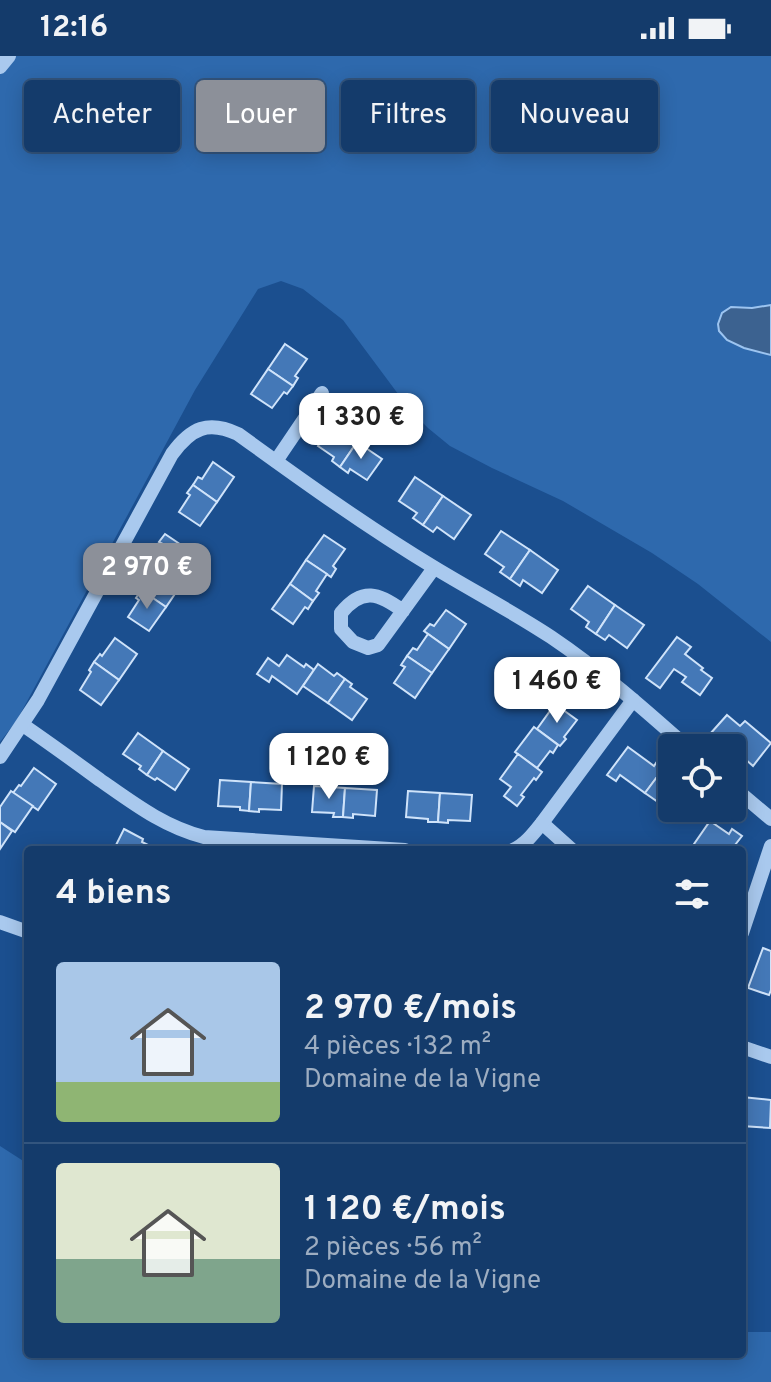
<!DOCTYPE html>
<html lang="fr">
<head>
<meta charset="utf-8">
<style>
  body { margin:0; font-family:Overpass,sans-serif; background:#214673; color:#f1f3f6; height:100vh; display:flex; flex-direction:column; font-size:30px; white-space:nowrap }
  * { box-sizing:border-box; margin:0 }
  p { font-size:26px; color:#9dadc1 }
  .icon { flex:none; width:44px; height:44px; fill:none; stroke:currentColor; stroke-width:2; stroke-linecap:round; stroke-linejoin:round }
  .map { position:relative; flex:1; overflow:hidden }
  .drawer { position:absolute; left:24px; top:790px; width:722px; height:512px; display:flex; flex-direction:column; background:#143b6b; border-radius:8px; box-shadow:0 4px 20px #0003,0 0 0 2px #33557e }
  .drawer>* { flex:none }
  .top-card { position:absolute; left:24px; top:24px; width:724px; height:72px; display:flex; gap:16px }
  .tools { position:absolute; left:658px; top:678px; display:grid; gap:16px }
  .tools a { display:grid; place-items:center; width:88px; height:88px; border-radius:8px; background:#143b6b; box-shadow:0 4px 20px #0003,0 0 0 2px #33557e; font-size:40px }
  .price { position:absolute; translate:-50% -68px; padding:0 18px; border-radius:16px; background:#fff; color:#222; font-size:26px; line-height:52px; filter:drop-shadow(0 2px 4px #0008) }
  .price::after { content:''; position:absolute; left:50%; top:48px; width:24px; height:18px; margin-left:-12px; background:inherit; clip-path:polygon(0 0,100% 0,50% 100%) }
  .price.selected { background:#8c9099; color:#fff }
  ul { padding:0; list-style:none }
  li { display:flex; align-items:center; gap:24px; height:200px; padding:0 32px }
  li+li { border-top:2px solid #33557e }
  li span { display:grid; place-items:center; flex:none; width:224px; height:160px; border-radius:8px; color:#555 }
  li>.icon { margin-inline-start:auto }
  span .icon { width:96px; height:96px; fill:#fffc; stroke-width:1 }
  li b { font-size:34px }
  h2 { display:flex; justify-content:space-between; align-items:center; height:96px; padding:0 32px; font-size:34px }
  .pill { padding:0 28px; border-radius:8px; background:#143b6b; box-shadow:0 4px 20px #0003,0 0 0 2px #33557e; font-size:28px; line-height:72px }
  .pill.selected { background:#8c9099; color:#fff }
  .status { display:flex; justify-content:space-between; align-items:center; height:56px; padding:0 40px; background:#143b6b; direction:ltr }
  .status svg { height:22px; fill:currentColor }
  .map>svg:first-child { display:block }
  .green { fill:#2e69ad }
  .water { fill:#3c6290; stroke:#9cc4f0; stroke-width:2 }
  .building { fill:#4478b7; stroke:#cfe3fa; stroke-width:2 }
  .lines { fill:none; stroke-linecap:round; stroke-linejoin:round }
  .minor { stroke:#a9c9ee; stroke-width:14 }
</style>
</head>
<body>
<div class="status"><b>12:16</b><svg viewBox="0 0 49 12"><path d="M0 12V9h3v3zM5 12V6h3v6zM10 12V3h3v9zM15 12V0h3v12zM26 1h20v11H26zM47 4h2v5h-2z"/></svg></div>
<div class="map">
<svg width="771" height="1326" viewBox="0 0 771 1326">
  <rect width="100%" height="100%" fill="#1b4f8f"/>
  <g class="green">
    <path d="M0,0H771V586L698,528L652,497L563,445L492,412L450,390L428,372L410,354L343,264L303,233L281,225L258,233L195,334L17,664L0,686Z"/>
    <path d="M0,1090L28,1108V1298H742V1276H771V1326H0Z"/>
  </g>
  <path class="water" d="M771,249V299L744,292L727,284L719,275L718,268L722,257L731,251L752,252Z"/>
  <g class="building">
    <path d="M285,288L307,303L295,320L298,322L293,330L268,313Z"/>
    <path d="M268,313L293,330L287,338L284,336L272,352L251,338Z"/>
    <path d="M332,369L357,386L340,411L332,405L334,401L318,390Z"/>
    <path d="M357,386L382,403L367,424L350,413L348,417L340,411Z"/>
    <path d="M213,406L234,421L217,446L193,429L198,421L202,423Z"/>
    <path d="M415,421L443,440L423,469L413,462L417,457L399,445Z"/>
    <path d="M193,429L217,446L200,470L179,456L190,439L187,437Z"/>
    <path d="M443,440L471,459L454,483L437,471L433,476L423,469Z"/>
    <path d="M501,475L530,494L510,523L500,516L504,511L485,498Z"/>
    <path d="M165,478L190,495L173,519L151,504L163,488L159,486Z"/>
    <path d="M324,479L345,493L333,510L336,513L331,521L306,504Z"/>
    <path d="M530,494L558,514L542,537L523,524L520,530L510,523Z"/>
    <path d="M306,504L327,518L316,535L319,537L313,545L290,528Z"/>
    <path d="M162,512L183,526L166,551L141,534L147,526L150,528Z"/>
    <path d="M290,528L313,545L308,553L305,551L293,568L272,553Z"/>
    <path d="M588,530L615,549L596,578L586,571L589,566L571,553Z"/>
    <path d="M141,534L166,551L149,575L128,561L139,544L136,542Z"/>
    <path d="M615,549L644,569L627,592L609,579L605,584L596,578Z"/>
    <path d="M446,554L466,568L449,593L424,575L430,568L434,570Z"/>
    <path d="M428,578L449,593L432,617L407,600L413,592L417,594Z"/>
    <path d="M677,581L691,591L685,598L703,612L701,614L712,622L700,639L682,626L686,621L674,613L660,632L646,622Z"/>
    <path d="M115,582L137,598L119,624L94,606L100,598L102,600Z"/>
    <path d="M287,599L304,611L306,608L314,614L297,638L272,620L269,626L257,618L268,602L279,610Z"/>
    <path d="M407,600L432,617L415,642L394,627L405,611L401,609Z"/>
    <path d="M94,606L119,624L101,649L80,634L91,616L89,614Z"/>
    <path d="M318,608L334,620L337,617L345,623L328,647L303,630Z"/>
    <path d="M345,623L352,628L350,631L367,643L352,664L328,647Z"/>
    <path d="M555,648L577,664L564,681L566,683L560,690L537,673Z"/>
    <path d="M727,659L740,670L745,665L771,687L753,710L727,687L724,690L710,678Z"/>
    <path d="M534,671L558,689L553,697L550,695L537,712L515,696Z"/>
    <path d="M138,677L163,695L147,719L139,713L141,710L123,698Z"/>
    <path d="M628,691L654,710L656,707L663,713L645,737L620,719L616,725L607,719Z"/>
    <path d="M163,695L189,713L175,734L157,722L155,724L147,719Z"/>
    <path d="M518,698L542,716L536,724L534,722L521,739L524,741L517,750L504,740L511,731L500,723Z"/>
    <path d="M34,712L56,728L38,754L13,737L19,729L21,730Z"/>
    <path d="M663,713L671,718L669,721L672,723L673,752L671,755L645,737Z"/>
    <path d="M220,724L251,726L249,755L240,754V751L218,750Z"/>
    <path d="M251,726L282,728L281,754L259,753V756L249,755Z"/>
    <path d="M314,730L345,732L343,761H333L334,757L312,756Z"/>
    <path d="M345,732L377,734L375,760L353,758V762L343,761Z"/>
    <path d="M11,735L33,750L15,776L0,766V751Z"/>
    <path d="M408,735L440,737L438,766H428V763L406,761Z"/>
    <path d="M440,737L472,739L470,765L448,764V767L438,766Z"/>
    <path d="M710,765L729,778L732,773L742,780L731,794H702L694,788Z"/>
    <path d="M0,766L12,775L0,793Z"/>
    <path d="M124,773L143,783L142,786L158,794L114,793Z"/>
    <path d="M763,892L771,895V934L769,939L748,932Z"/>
    <path d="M742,1041L771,1044L770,1072L742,1070Z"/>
  </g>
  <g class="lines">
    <g class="minor">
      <path d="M0,11L9,0"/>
      <path d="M276,405L322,337"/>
      <path d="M403,555C379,537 362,531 341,557V573L353,586L368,592L378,589L434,512"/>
      <path d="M23,669C49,687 74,705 100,724C133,747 164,771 204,781L405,794"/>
      <path d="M0,701L38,644L172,398C191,372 208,364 238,378C303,425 367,471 435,512C473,535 513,556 551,581C600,614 644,653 688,692"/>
      <path d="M732,730L771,763"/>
      <path d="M542,767L572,794"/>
      <path d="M513,794C525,789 534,777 542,767L633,644"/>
      <path d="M0,866L28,876"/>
      <path d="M742,877L771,790"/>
      <path d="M742,991L771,1001"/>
    </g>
  </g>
</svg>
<div class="tools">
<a><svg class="icon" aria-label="locate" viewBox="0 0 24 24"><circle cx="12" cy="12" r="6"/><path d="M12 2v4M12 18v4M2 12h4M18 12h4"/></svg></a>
</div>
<b class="price" style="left:361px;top:405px">1 330 €</b>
<b class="price selected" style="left:147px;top:555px">2 970 €</b>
<b class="price" style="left:557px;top:669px">1 460 €</b>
<b class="price" style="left:329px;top:745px">1 120 €</b>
<div class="top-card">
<a class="pill">Acheter</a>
<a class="pill selected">Louer</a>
<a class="pill">Filtres</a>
<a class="pill">Nouveau</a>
</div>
<section class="drawer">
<h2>4 biens<svg class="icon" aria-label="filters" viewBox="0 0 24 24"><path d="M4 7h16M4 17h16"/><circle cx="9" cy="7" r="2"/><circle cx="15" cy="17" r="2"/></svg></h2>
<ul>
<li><span style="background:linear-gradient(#a9c7e8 75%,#8fb573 0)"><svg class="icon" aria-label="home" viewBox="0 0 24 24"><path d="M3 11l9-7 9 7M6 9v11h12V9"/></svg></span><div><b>2 970 €/mois</b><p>4 pièces · 132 m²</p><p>Domaine de la Vigne</p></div></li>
<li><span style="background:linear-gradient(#dfe7d0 60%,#7fa58c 0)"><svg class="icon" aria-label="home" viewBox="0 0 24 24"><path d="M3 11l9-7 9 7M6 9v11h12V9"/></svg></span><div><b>1 120 €/mois</b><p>2 pièces · 56 m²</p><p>Domaine de la Vigne</p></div></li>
</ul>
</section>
</div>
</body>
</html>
